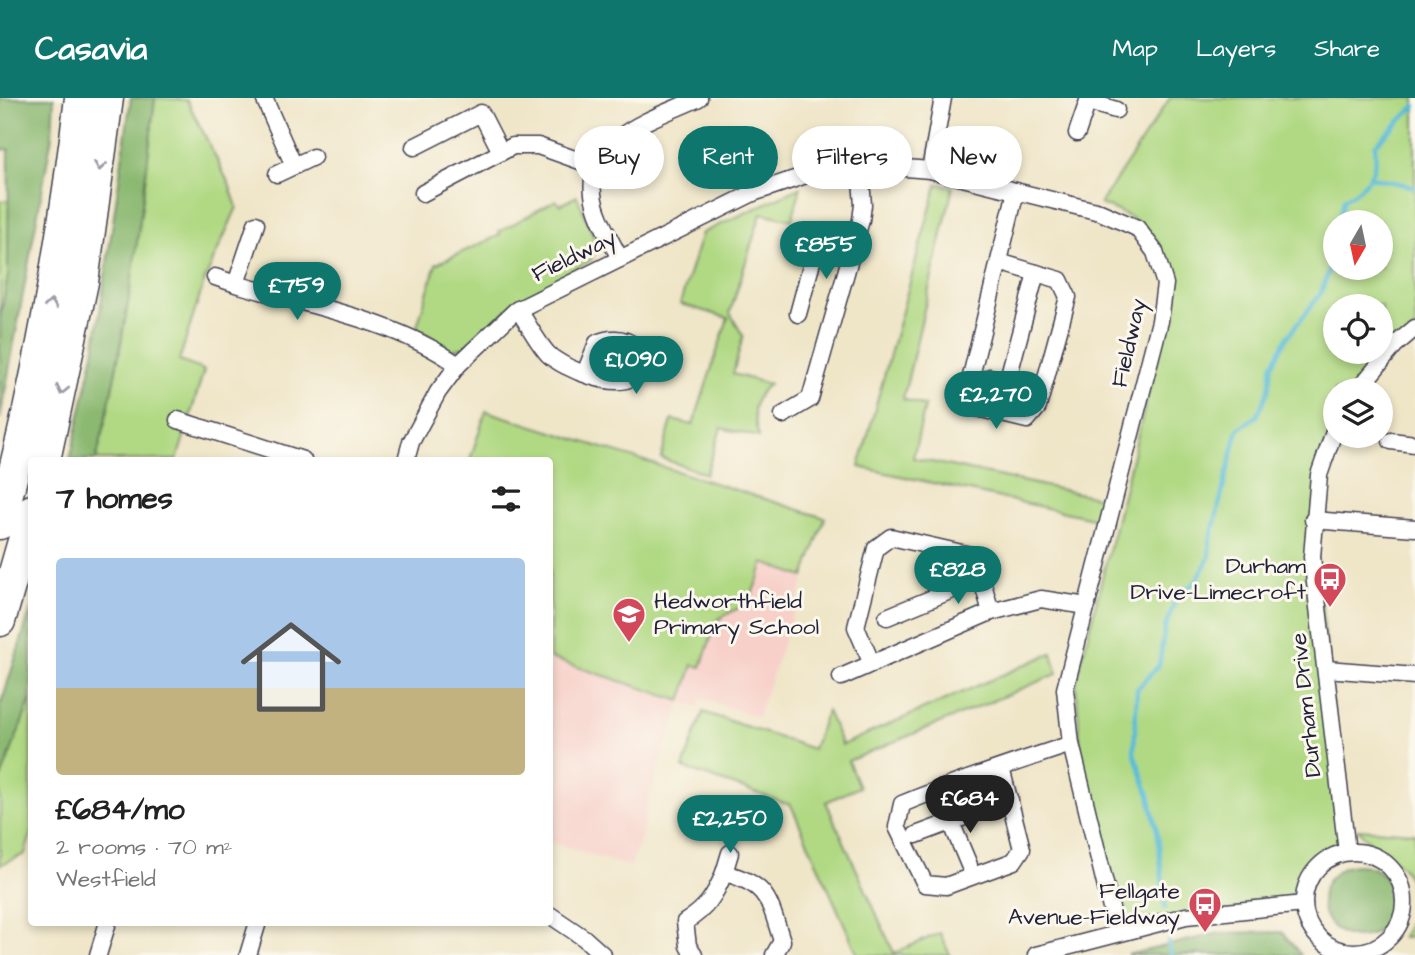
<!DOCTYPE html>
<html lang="en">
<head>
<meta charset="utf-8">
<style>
  body { margin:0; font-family:"Architects Daughter",sans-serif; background:#f2f2f2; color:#222; height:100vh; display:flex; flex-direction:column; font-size:26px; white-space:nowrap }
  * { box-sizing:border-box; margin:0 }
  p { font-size:23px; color:#767676 }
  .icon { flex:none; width:38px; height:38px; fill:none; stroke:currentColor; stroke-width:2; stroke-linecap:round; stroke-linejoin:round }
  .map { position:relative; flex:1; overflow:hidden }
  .drawer { position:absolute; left:28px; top:359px; width:525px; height:469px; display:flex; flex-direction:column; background:#fff; border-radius:7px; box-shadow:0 4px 10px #0003 }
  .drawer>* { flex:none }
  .guide { position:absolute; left:574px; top:28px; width:665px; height:63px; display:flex; gap:14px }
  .needle { width:46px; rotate:189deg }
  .buttons { position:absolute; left:1323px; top:112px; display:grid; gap:14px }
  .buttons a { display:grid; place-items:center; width:70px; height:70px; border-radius:50%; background:#fff; box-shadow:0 4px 10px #0003; font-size:35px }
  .price { position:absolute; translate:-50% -60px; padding:0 16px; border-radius:24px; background:#0f766e; color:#fff; font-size:23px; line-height:46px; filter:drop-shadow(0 2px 4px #0008) }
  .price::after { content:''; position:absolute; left:50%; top:42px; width:21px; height:16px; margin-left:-10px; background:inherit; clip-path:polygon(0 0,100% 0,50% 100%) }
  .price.current { background:#222; color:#fff }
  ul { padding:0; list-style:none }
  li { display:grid; align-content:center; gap:14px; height:371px; padding:0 28px }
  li+li { border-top:2px solid #e0e0e0 }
  li span { display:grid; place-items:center; height:217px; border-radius:7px; color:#555 }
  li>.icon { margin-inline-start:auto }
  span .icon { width:126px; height:126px; fill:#fffc; stroke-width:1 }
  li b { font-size:30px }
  h2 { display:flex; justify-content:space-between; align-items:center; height:84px; padding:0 28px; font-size:30px }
  .tag { padding:0 24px; border-radius:32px; background:#fff; box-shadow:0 4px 10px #0003; font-size:24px; line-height:63px }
  .tag.current { background:#0f766e; color:#fff }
  header { display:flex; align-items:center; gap:42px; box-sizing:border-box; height:98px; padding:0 35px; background:#0f766e; color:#fff }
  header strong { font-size:33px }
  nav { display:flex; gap:38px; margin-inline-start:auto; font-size:24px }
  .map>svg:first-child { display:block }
  .built { fill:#f7d0c9 }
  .green { fill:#b1d984; stroke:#6a7e60; stroke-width:2; fill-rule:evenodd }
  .forest { fill:#8cb972; stroke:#576e56; stroke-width:2 }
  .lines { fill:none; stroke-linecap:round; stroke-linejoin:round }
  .stream { stroke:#58bcd7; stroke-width:4.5 }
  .street-casing { stroke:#413f50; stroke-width:19 }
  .highway-casing { stroke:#413f50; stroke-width:33 }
  .street { stroke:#fff; stroke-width:16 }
  .highway { stroke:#fff; stroke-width:30 }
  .oneway { stroke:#9c9ca7 }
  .labels { text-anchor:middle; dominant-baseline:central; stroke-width:6; stroke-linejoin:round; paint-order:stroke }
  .street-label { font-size:23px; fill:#22223b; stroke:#fbf7ec }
  .poi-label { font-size:23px; fill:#22223b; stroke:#fbf7ec; text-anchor:end }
</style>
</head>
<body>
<header>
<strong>Casavia</strong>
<nav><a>Map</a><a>Layers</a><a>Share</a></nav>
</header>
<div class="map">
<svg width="1415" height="857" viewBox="0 0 1415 857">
  <rect width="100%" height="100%" fill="#fbf7ec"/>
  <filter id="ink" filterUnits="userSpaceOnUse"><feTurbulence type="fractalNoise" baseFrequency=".0143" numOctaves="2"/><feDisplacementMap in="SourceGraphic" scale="14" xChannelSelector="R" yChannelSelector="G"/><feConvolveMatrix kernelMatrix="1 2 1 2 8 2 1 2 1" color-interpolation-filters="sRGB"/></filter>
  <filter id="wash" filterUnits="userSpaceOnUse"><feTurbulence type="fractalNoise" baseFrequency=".00686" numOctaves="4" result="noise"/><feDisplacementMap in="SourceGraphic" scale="28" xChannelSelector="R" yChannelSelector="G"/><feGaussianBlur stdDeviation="1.57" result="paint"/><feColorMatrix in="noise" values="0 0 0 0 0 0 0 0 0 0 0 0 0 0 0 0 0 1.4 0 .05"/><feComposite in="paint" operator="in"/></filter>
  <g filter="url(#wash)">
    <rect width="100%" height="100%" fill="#efe5c7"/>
    <path class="built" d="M486,313L825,420L758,619L701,600L698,609L681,604L648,703L642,738L630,769L550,744V362H470Z"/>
    <g class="green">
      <path d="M155,0L187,2L229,86L237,109L205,181L179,263L204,272L177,362H96C126,243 141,122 155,0Z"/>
      <path d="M1170,0H1415V230L1358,292H1335V331L1313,422L1347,754C1320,763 1306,777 1304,806L1117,835L1082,667L1076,585L1175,188C1159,138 1151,125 1100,106ZM1335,124H1381V170H1335ZM1335,208H1381V254H1335Z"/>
      <path d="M937,86L953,89L903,301L925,308L913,360L1101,400L1097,421L859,369Z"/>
      <path d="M801,89L792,122L761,115L730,215L743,238L733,276L769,286C750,302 752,316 759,339L721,330L706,376L661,360L672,322L693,327L728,220L680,206L702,135Z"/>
      <path d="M577,98L597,148L591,162L514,206L465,249L449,253L432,238L416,232L436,166L500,137L499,134L556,102L560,107Z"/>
      <path d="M9,102L8,178L0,221V103Z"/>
      <path d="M486,313L825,420L804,479L764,465L749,504L717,522L701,569L693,567L681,603L550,560V362H470Z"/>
      <path d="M1052,555L1057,576L848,663L859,689L826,704L894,855L940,835L950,857H858L791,707L683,670L703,614L813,651L827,613L842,647Z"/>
      <path d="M31,600V736L25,756L0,767V683Z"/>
      <path d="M1358,731L1415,735V838L1402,839C1410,828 1413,816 1413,803C1413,757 1378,761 1358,731Z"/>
    </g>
    <g class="forest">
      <path d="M0,0H54L52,38L0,321V221L8,178L9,51L0,52Z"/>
      <path d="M131,0H155C141,122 126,243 96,362H70L94,255Z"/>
      <path d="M31,511V600L0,683V609Z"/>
      <circle cx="1358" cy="803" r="36"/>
      <path d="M1282,834L1301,857H1127L1219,835Z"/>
    </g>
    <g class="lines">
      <g class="stream">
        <path d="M1370,79L1415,89"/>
        <path d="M1338,124L1344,101C1367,90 1379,71 1375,47L1415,8"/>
        <path d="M1165,810L1158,737L1149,697L1134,655L1137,591L1159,567L1165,529L1178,496L1195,485L1209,460L1210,444L1238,331L1257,318L1269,291L1272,268L1286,241L1321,195L1335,154"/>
        <path d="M1168,844L1171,857"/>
      </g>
    </g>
  </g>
  <g filter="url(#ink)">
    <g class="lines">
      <defs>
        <g id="street">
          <path d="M264,0L294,68"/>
          <path d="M1088,4L1116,12"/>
          <path d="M1077,35L1089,0"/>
          <path d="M414,49L481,15L501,54"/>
          <path d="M930,72L943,0"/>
          <path d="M277,76L313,59"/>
          <path d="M423,95L513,48H538L594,68"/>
          <path d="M256,126L236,186C310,208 395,222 458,267"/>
          <path d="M620,161C611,142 595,117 593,96C586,38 657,20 699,0"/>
          <path d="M999,164L1060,182L1068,199L1038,309L1027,322L973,309L966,299L1016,93"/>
          <path d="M215,179L236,186"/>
          <path d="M518,211C528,226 537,244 548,256C562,270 622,296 636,275C652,250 622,233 597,245L585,275"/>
          <path d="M798,216L816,149L830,143L853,148"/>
          <path d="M990,279L1007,284L1036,175"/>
          <path d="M1358,292L1395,247L1415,230"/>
          <path d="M783,317L810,301L861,122L863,107L860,69"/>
          <path d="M178,322L303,362"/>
          <path d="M1335,331L1319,377L1312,459L1347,754"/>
          <path d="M1391,343L1415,346"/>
          <path d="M406,362L411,344L438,294L458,267L515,213L753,95L815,74L869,67L930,72L1100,114L1137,130L1155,154L1165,186L1160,223L1065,591L1071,646L1117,835"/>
          <path d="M1313,422L1415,430"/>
          <path d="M887,519L981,480"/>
          <path d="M872,566L856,529L876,450L891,439L975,458L991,514"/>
          <path d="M1326,571L1415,578"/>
          <path d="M841,579L991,514L1041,501L1087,508"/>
          <path d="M1001,670L1022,751L1014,763L946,788L925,786L897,729L902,706C957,683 1015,665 1071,646"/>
          <path d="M951,724L969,767"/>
          <path d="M916,737L1010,702"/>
          <circle cx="1354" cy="804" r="50"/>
          <path d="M724,775L730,755"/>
          <path d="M550,817L584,840L603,857"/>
          <path d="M98,857L108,824"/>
          <path d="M248,857L258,824"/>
          <path d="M694,857L688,848L685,824C706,811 715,798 724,775C769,786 769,803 782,843L774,857"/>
          <path d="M1036,857L1186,818L1304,806"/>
        </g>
        <g id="highway">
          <path d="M45,362L83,184L108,0"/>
          <path d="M0,426C38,286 63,144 80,0"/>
          <path d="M0,523L32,412"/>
        </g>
      </defs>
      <use href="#street" class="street-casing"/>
      <use href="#highway" class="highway-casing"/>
      <use href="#street" class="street"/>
      <use href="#highway" class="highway"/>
    </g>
    <defs><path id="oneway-chevron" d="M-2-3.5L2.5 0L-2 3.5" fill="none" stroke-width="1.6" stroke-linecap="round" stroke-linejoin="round" transform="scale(1.75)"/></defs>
    <g class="oneway">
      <use href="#oneway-chevron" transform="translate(100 68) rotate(98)"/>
      <use href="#oneway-chevron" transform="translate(51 206) rotate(-81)"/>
      <use href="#oneway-chevron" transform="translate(62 292) rotate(103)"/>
    </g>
  </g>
  <defs>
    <symbol id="bus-pin" viewBox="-11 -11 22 30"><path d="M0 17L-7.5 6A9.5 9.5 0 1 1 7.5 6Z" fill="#d1495b" stroke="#fbf7ec"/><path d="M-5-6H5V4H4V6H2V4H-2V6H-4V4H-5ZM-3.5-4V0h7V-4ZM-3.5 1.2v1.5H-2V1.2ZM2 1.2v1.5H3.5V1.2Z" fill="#fff"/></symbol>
    <symbol id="school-pin" viewBox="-11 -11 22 30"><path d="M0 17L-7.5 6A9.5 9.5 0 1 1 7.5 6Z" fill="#d1495b" stroke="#fbf7ec"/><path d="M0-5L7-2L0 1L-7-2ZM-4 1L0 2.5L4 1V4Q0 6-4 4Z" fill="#fff"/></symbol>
  </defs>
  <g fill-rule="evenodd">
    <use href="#bus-pin" x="1311" y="462" width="38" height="52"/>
    <use href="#school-pin" x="610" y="497" width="38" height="52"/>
    <use href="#bus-pin" x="1186" y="787" width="38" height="52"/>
  </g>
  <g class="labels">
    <g class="street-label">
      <text transform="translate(574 158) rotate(-26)">Fieldway</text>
      <text transform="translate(1129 245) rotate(-77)">Fieldway</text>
      <text transform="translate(1306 607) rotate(-96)">Durham Drive</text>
    </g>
    <g class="poi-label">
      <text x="1306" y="468">Durham<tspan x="1306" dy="26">Drive-Limecroft</tspan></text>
      <text x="654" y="503" text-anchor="start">Hedworthfield<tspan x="654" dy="26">Primary School</tspan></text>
      <text x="1180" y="793">Fellgate<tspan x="1180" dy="26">Avenue-Fieldway</tspan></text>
    </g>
  </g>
</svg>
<div class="buttons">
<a><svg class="needle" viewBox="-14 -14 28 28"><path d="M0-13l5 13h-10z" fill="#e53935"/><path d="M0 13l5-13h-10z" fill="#767676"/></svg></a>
<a><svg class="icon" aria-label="locate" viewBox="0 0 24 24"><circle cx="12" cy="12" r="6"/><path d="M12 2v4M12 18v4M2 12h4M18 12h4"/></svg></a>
<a><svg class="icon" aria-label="layers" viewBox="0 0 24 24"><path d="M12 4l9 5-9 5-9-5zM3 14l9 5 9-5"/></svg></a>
</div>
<b class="price" style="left:826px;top:183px">£855</b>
<b class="price" style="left:297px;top:224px">£759</b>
<b class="price" style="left:636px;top:298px">£1,090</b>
<b class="price" style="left:996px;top:333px">£2,270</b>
<b class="price" style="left:958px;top:508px">£828</b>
<b class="price current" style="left:970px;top:737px">£684</b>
<b class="price" style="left:730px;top:757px">£2,250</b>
<div class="guide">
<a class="tag">Buy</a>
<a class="tag current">Rent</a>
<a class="tag">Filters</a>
<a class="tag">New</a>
</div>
<section class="drawer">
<h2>7 homes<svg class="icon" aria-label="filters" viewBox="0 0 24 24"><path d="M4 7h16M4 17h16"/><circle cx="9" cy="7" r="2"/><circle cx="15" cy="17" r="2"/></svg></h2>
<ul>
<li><span style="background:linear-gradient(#a9c7e8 60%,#c2b280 0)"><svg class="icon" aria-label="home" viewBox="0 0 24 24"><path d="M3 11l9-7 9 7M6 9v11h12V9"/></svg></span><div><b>£684/mo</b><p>2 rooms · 70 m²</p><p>Westfield</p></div></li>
</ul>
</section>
</div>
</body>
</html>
